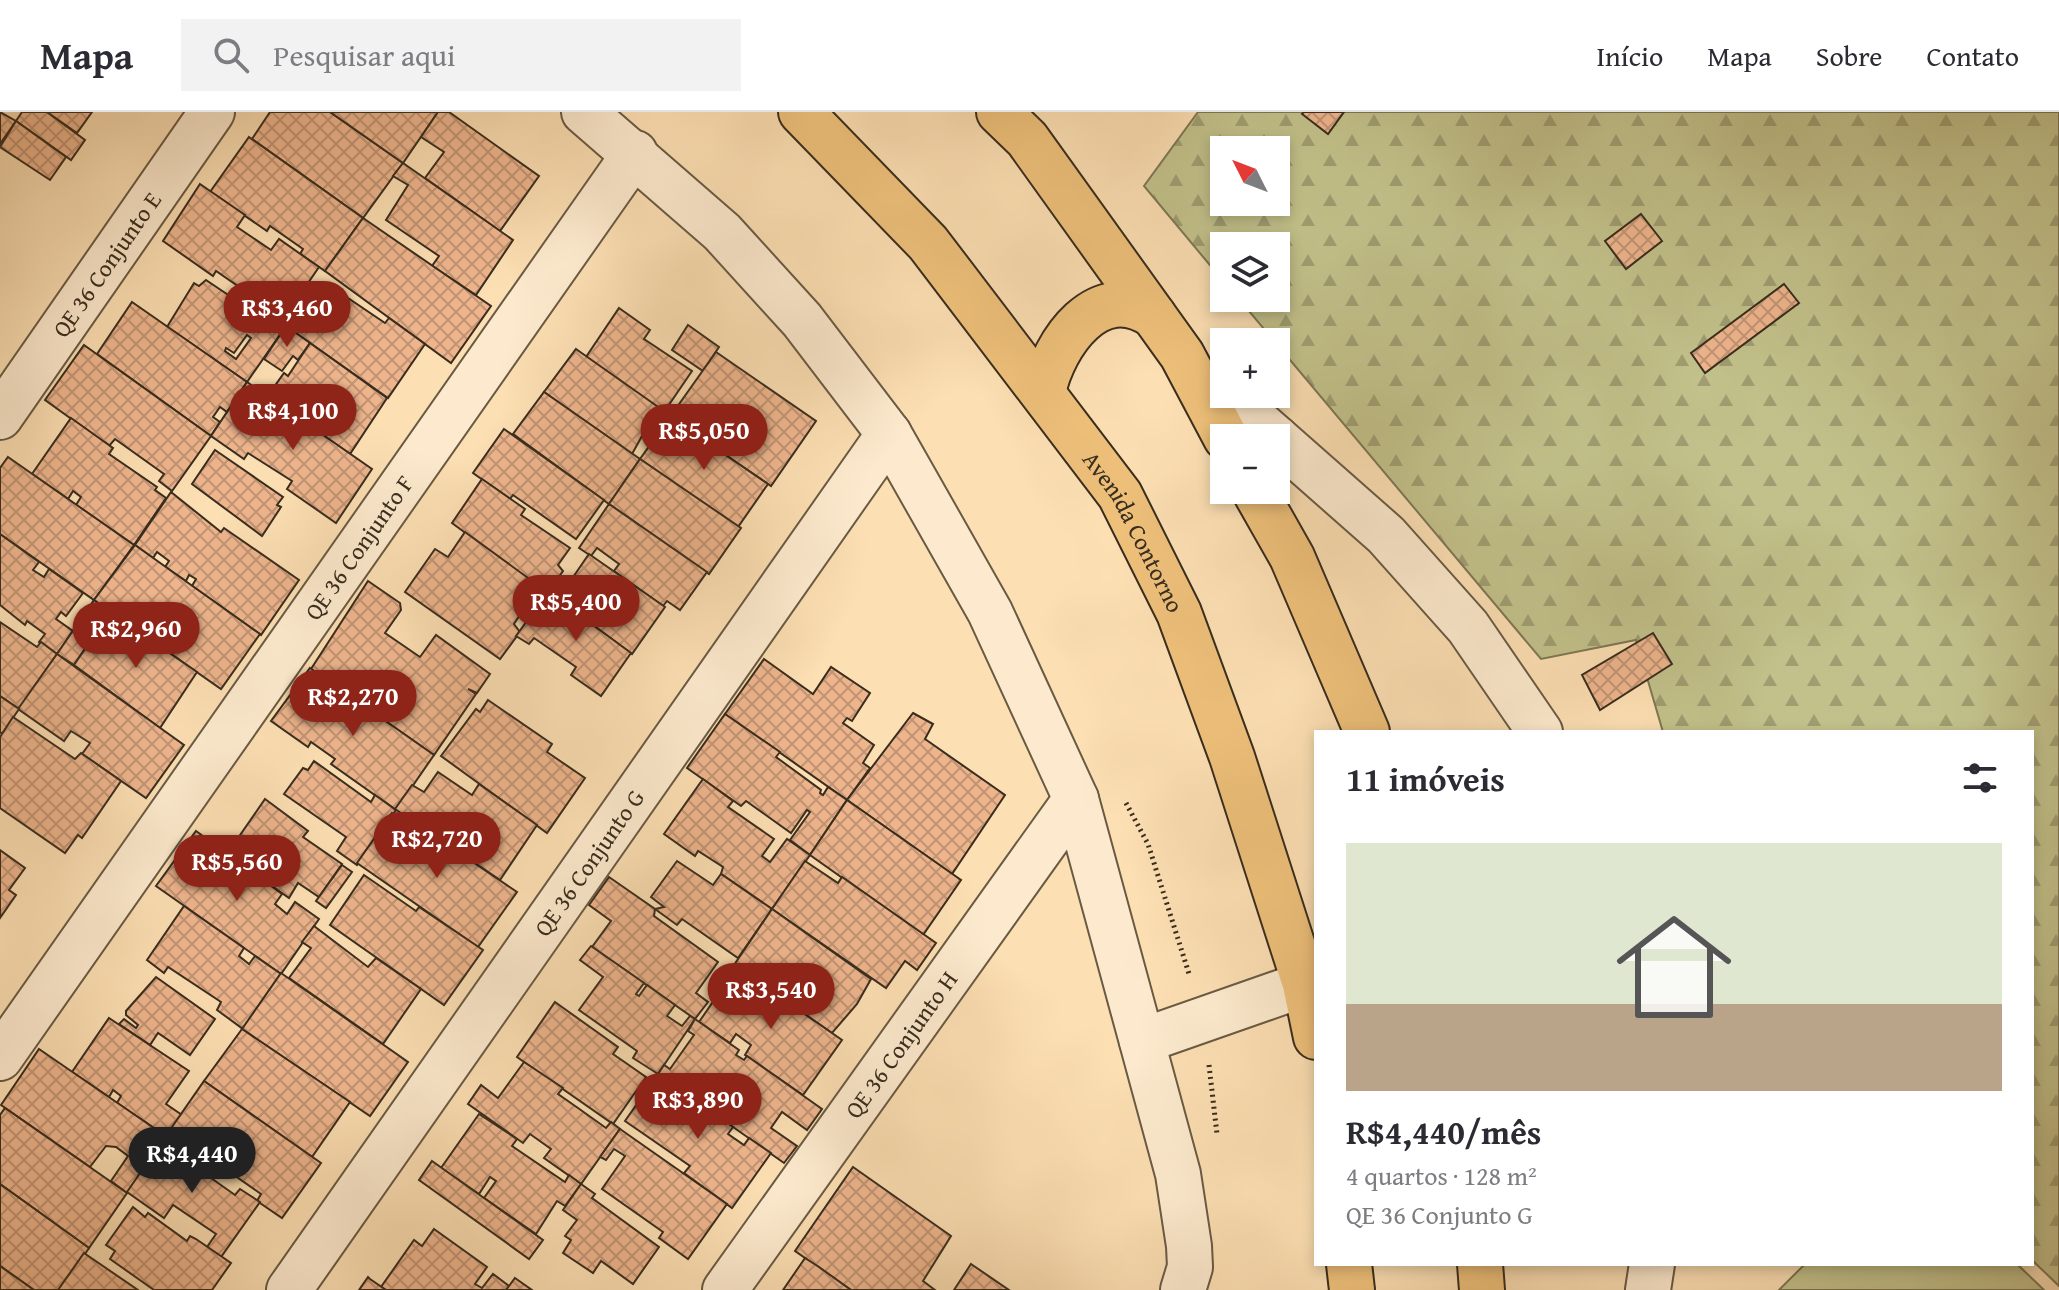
<!DOCTYPE html>
<html lang="pt">
<head>
<meta charset="utf-8">
<style>
  body { margin:0; font-family:"Gentium Book Plus",serif; background:#f2f2f3; color:#2b2b33; height:100vh; display:flex; flex-direction:column; font-size:30px; white-space:nowrap }
  * { box-sizing:border-box; margin:0 }
  p { font-size:26px; color:#7c7c81 }
  .icon { flex:none; width:44px; height:44px; fill:none; stroke:currentColor; stroke-width:2; stroke-linecap:round; stroke-linejoin:round }
  .map { position:relative; flex:1; overflow:hidden }
  .side { position:absolute; left:1314px; top:618px; width:720px; height:536px; display:flex; flex-direction:column; background:#fff; border-radius:0px; box-shadow:0 4px 12px #0003 }
  .side>* { flex:none }
  .needle { width:52px; rotate:312deg }
  .tools { position:absolute; left:1210px; top:24px; display:grid; gap:16px }
  .tools a { display:grid; place-items:center; width:80px; height:80px; border-radius:0px; background:#fff; box-shadow:0 4px 12px #0003; font-size:40px }
  .price { position:absolute; translate:-50% -68px; padding:0 18px; border-radius:28px; background:#8f2418; color:#fff; font-size:26px; line-height:52px; filter:drop-shadow(0 2px 4px #0008) }
  .price::after { content:''; position:absolute; left:50%; top:48px; width:24px; height:18px; margin-left:-12px; background:inherit; clip-path:polygon(0 0,100% 0,50% 100%) }
  .price.current { background:#222; color:#fff }
  ul { padding:0; list-style:none }
  li { display:grid; align-content:center; gap:16px; height:424px; padding:0 32px }
  li+li { border-top:2px solid #e1e1e2 }
  li span { display:grid; place-items:center; height:248px; border-radius:0px; color:#555 }
  li>.icon { margin-inline-start:auto }
  span .icon { width:144px; height:144px; fill:#fffc; stroke-width:1 }
  li b { font-size:34px }
  h2 { display:flex; justify-content:space-between; align-items:center; height:96px; padding:0 32px; font-size:34px }
  header { display:flex; align-items:center; gap:48px; box-sizing:border-box; height:112px; padding:0 40px; background:#fff; border-bottom:2px solid #e1e1e2 }
  header strong { font-size:38px }
  nav { display:flex; gap:44px; margin-inline-start:auto; font-size:28px }
  .search { width:560px; height:72px; background:#f2f2f3; display:flex; align-items:center; gap:20px; box-sizing:border-box; padding:0 28px; border-radius:0px; color:#7c7c81; font-size:30px }
  .map>svg:first-child { display:block }
  .forest { fill:url(#forest-firs); stroke:#7d7754; stroke-width:2; fill-rule:evenodd }
  .park { fill:#c2c18b; stroke:#7d7754; stroke-width:2 }
  .building { fill:url(#building-cross-hatch); stroke:#382d1e; stroke-width:2; fill-rule:evenodd }
  .lines { fill:none; stroke-linecap:round; stroke-linejoin:round }
  .minor-casing { stroke:#695a43; stroke-width:48 }
  .major-casing { stroke:#382d1e; stroke-width:48 }
  .path { stroke:#382d1e; stroke-width:5; stroke-dasharray:2 4; stroke-linecap:butt }
  .minor { stroke:#fdeace; stroke-width:44 }
  .major { stroke:#eec07a; stroke-width:44 }
  .labels { text-anchor:middle; dominant-baseline:central; stroke-width:6; stroke-linejoin:round; paint-order:stroke }
  .street-label { font-size:24px; fill:#382d1e; stroke:#fdeace }
</style>
</head>
<body>
<header>
<strong>Mapa</strong>
<div class="search"><svg class="icon" aria-label="search" viewBox="0 0 24 24"><circle cx="10" cy="10" r="6"/><path d="M15 15l6 6"/></svg>Pesquisar aqui</div>
<nav><a>Início</a><a>Mapa</a><a>Sobre</a><a>Contato</a></nav>
</header>
<div class="map">
<svg width="2059" height="1178" viewBox="0 0 2059 1178">
  <defs>
    <pattern id="forest-firs" width="22" height="20" patternUnits="userSpaceOnUse" patternTransform="scale(2)"><rect width="22" height="20" fill="#c2c18b"/><path d="M5 1l3.5 6h-7zM16 11l3.5 6h-7z" fill="#9f9d71"/></pattern>
    <pattern id="building-cross-hatch" width="8" height="8" patternUnits="userSpaceOnUse" patternTransform="scale(2)"><rect width="8" height="8" fill="#eeb58d"/><path d="M0 0l8 8M0 8l8-8" fill="none" stroke="#c29473"/></pattern>
  </defs>
  <rect width="100%" height="100%" fill="#fcdfb3"/>
  <filter id="stains"><feTurbulence type="fractalNoise" baseFrequency=".0025" numOctaves="4"/><feColorMatrix values="0 0 0 0 .2 0 0 0 0 .09 0 0 0 0 .02 0 0 0 .5 -.17"/></filter>
  <radialGradient id="worn" r=".72"><stop offset=".6" stop-color="#630" stop-opacity="0"/><stop offset="1" stop-color="#630" stop-opacity=".3"/></radialGradient>
  <path class="forest" d="M1198,0H2059V1174L2032,1148V620H1663L1636,528L1541,547L1238,186H1276V134H1224V170L1144,74ZM1224,38H1276V90H1224Z"/>
  <path class="park" d="M1805,1152H2017L2044,1178H1779Z"/>
  <g class="building">
    <path d="M0,0L16,9L0,32Z"/>
    <path d="M22,0H47L85,28L71,48L16,9Z"/>
    <path d="M47,0H92L77,21Z"/>
    <path d="M270,0H330L403,51L363,106L252,27Z"/>
    <path d="M330,0H438L403,51Z"/>
    <path d="M438,0H449L539,64L500,119L425,66L444,40L421,25Z"/>
    <path d="M1304,0H1344L1328,22L1302,2Z"/>
    <path d="M16,9L66,45L50,68L0,35Z"/>
    <path d="M249,25L363,106L325,159L300,142L303,137L270,114L267,119L210,80Z"/>
    <path d="M403,51L513,128L476,183L432,154L439,144L386,108L408,73L393,64Z"/>
    <path d="M200,72L245,103L237,115L271,138L279,127L319,155L284,206L216,159L213,164L163,129Z"/>
    <path d="M1641,102L1662,129L1626,157L1605,129Z"/>
    <path d="M363,106L491,194L451,251L325,159Z"/>
    <path d="M206,168L258,203L262,197L286,214L247,270L167,215L194,171L199,174ZM247,223L251,226L236,247L225,239L226,236L234,241Z"/>
    <path d="M1784,172L1799,191L1705,261L1691,241Z"/>
    <path d="M313,176L330,188L336,178L385,211L389,206L425,232L388,286L286,214Z"/>
    <path d="M132,190L247,270L227,300L220,295L213,305L220,310L211,324L97,242Z"/>
    <path d="M619,196L650,218L644,227L692,259L664,300L586,245Z"/>
    <path d="M688,213L719,235L703,259L672,238Z"/>
    <path d="M286,214L310,231L298,248L293,244L282,259L264,247Z"/>
    <path d="M310,231L387,286L350,342L292,302L294,299L267,285L284,261L288,264Z"/>
    <path d="M84,233L211,324L172,379L159,369L164,362L115,327L109,334L45,288Z"/>
    <path d="M576,237L671,304L658,323L647,315L632,342L544,280Z"/>
    <path d="M716,240L816,309L771,374L670,305Z"/>
    <path d="M247,270L372,357L336,411L287,377L292,369L248,341L244,347L211,324Z"/>
    <path d="M544,280L640,347L609,392L513,322Z"/>
    <path d="M670,305L768,372L738,415L640,347Z"/>
    <path d="M71,306L113,336L109,342L157,375L155,378L166,386L134,433L76,393L81,385L73,379L68,387L32,362Z"/>
    <path d="M504,317L604,388L576,427L513,383L510,387L473,361Z"/>
    <path d="M215,338L283,385L277,393L281,395L262,424L192,372Z"/>
    <path d="M8,345L134,433L94,488L0,422V356Z"/>
    <path d="M640,347L741,416L709,462L609,392Z"/>
    <path d="M482,367L525,397L521,403L570,436L558,453L563,459L547,481L452,411Z"/>
    <path d="M171,380L221,420L224,416L299,468L261,523L192,474L196,467L189,463L186,469L165,455L169,449L157,440L153,446L135,433Z"/>
    <path d="M609,392L707,460L680,498L667,489L663,494L614,459L619,452L597,436L591,444L579,436Z"/>
    <path d="M465,420L539,474L514,512L520,520L500,547L405,480L435,437L448,445Z"/>
    <path d="M0,422L39,450L33,458L44,465L49,457L83,481L66,504L61,500L56,507L73,519L57,542L39,530L45,522L27,509L25,513L0,493Z"/>
    <path d="M135,433L260,522L221,577L94,488Z"/>
    <path d="M589,442L665,495L632,542L558,487Z"/>
    <path d="M368,469L400,491L401,498L385,521L420,545L436,523L490,562L477,581L468,577L476,582L434,643L311,557Z"/>
    <path d="M548,480L631,541L601,584L571,563L576,555L534,526L529,532L516,524Z"/>
    <path d="M94,488L110,500L74,553L57,542Z"/>
    <path d="M110,500L197,560L160,616L74,553Z"/>
    <path d="M0,510L37,535L41,530L57,542L19,597L0,584Z"/>
    <path d="M1653,521L1672,552L1600,598L1582,563Z"/>
    <path d="M57,542L184,633L146,686L82,642L90,631L71,619L64,629L18,597Z"/>
    <path d="M764,547L813,582L831,555L870,581L852,609L847,606L843,611L874,633L863,651L870,656L847,688L725,602Z"/>
    <path d="M310,556L434,643L396,698L331,652L335,647L311,630L308,635L271,609Z"/>
    <path d="M0,584L19,597L2,622L0,620Z"/>
    <path d="M488,588L552,632L547,640L585,666L547,721L441,644L476,597L480,600Z"/>
    <path d="M913,601L933,612L925,627L1005,683L952,762L847,688Z"/>
    <path d="M725,602L780,640L776,645L821,678L820,681L823,683L828,675L847,688L810,743L790,728L810,700L807,698L791,721L746,689L741,694L687,656Z"/>
    <path d="M13,605L75,647L81,641L121,669L82,726L78,723L65,741L0,696V625Z"/>
    <path d="M314,649L371,690L375,683L396,698L357,753L337,739L346,725L284,682L303,656L308,658Z"/>
    <path d="M438,660L472,683L479,672L537,713L500,768L395,697L412,673L424,680Z"/>
    <path d="M703,667L733,689L728,695L774,727L762,744L770,750L787,727L810,743L772,797L721,762L723,755L698,739L695,744L664,722Z"/>
    <path d="M265,687L308,719L303,725L342,752L319,785L298,771L289,786L227,742Z"/>
    <path d="M847,688L961,768L923,823L810,743Z"/>
    <path d="M392,701L461,748L464,744L517,780L478,835L357,751Z"/>
    <path d="M196,719L282,782L275,792L287,802L295,790L319,807L281,862L156,774Z"/>
    <path d="M0,738L25,756L9,778L16,783L0,806Z"/>
    <path d="M677,749L713,773L721,762L772,797L738,846L682,807L677,813L655,797L664,795L651,785Z"/>
    <path d="M805,749L838,771L842,765L936,831L917,858L905,849L886,876L772,797Z"/>
    <path d="M342,753L352,760L326,796L316,789Z"/>
    <path d="M364,763L416,799L419,795L483,838L444,893L330,813Z"/>
    <path d="M609,765L655,797L654,804L718,850L696,881L708,890L695,907L592,835L611,809L589,793Z"/>
    <path d="M184,794L244,836L239,844L249,852L255,844L281,862L243,917L217,898L221,890L168,855L164,861L147,848Z"/>
    <path d="M772,797L871,867L857,892L832,921L790,892L795,887L760,863L757,869L734,853Z"/>
    <path d="M314,814L368,855L376,846L421,877L383,932L289,866L311,836L302,830Z"/>
    <path d="M591,834L644,871L636,882L639,884L647,873L675,893L667,904L682,914L690,904L695,907L658,962L633,946L637,939L579,898L603,865L580,848Z"/>
    <path d="M737,855L842,928L803,983L745,943L751,933L736,922L730,931L699,910Z"/>
    <path d="M281,861L408,950L370,1004L242,917Z"/>
    <path d="M156,865L215,907L190,943L158,921L150,933L119,912L124,907L136,916L138,913L126,903V899Z"/>
    <path d="M555,890L618,935L613,942L646,965L613,1012L517,945Z"/>
    <path d="M109,906L189,959L166,992L182,1003L167,1025L117,991L121,984L113,978L109,985L72,960Z"/>
    <path d="M695,907L739,938L736,943L744,948L747,944L822,997L807,1018L782,1000L771,1016L797,1034L784,1051L658,962L664,953L670,957L694,923L688,919Z"/>
    <path d="M242,917L350,990L312,1045L204,969Z"/>
    <path d="M39,937L167,1025L127,1081L111,1069L128,1044L116,1035L106,1034L90,1055L1,993Z"/>
    <path d="M524,950L563,976L558,982L578,996L606,1016L611,1010L620,1017L581,1072L544,1046L551,1037L530,1022L523,1031L468,992L481,973L498,986Z"/>
    <path d="M658,962L682,979L677,986L687,992L691,986L733,1015L728,1022L744,1033L749,1026L771,1041L732,1096L684,1061L690,1054L625,1009Z"/>
    <path d="M204,969L321,1051L282,1106L257,1089L261,1082L208,1045L203,1052L165,1025Z"/>
    <path d="M5,996L127,1081L89,1136L0,1072V1003Z"/>
    <path d="M479,1002L517,1027L512,1034L565,1070L569,1063L581,1072L565,1094L557,1089L536,1122L484,1086L496,1069L490,1065L479,1082L441,1056Z"/>
    <path d="M620,1017L727,1092L688,1147L659,1126L663,1120L602,1077L625,1044L614,1037L606,1048L600,1045Z"/>
    <path d="M165,1025L191,1043L187,1049L235,1083L240,1077L260,1090L221,1145L207,1135L216,1122L173,1093L164,1106L127,1080Z"/>
    <path d="M432,1049L543,1128L529,1147L419,1068Z"/>
    <path d="M853,1055L951,1124L923,1169L935,1178H851L795,1139Z"/>
    <path d="M0,1072L89,1136L61,1178H34L0,1154Z"/>
    <path d="M581,1072L595,1082L592,1086L659,1135L633,1172L601,1149L593,1161L563,1141L571,1128L565,1124L577,1108L563,1098Z"/>
    <path d="M133,1095L145,1105L148,1101L187,1129L190,1124L196,1127L231,1151L212,1178H154L110,1147L115,1139L106,1133Z"/>
    <path d="M434,1117L487,1155L475,1172L482,1176L493,1162L509,1174L506,1178H386L381,1175L414,1128L422,1134Z"/>
    <path d="M84,1141L138,1178H58Z"/>
    <path d="M805,1146L819,1155L851,1178H783Z"/>
    <path d="M971,1152L1009,1178H954Z"/>
    <path d="M0,1154L34,1178H0Z"/>
    <path d="M368,1165L370,1167L386,1178H359Z"/>
    <path d="M515,1166L532,1178H506Z"/>
  </g>
  <g class="lines">
    <defs>
      <g id="minor">
        <path d="M584,0L722,120L802,208L889,322L990,500L1076,687L1178,1062L1189,1134L1190,1155L1183,1178"/>
        <path d="M1226,282L1276,326"/>
        <path id="s1" d="M0,305L212,0"/>
        <path d="M1276,326L1386,423L1468,515L1540,620"/>
        <path d="M1142,929L1305,872"/>
        <path id="s2" d="M0,946L635,41"/>
        <path id="s3" d="M289,1178L889,322"/>
        <path id="s4" d="M725,1178L1076,687"/>
        <path d="M1648,1178L1652,1152"/>
      </g>
      <g id="major">
        <path id="s5" d="M801,0L928,131L1120,383L1179,501L1232,645L1305,872L1316,925"/>
        <path d="M999,0L1027,27L1182,243L1226,326"/>
        <path d="M1043,280C1054,231 1098,166 1154,204"/>
        <path d="M1254,378L1292,445L1367,620"/>
        <path d="M1349,1152L1352,1178"/>
        <path d="M1480,1152L1482,1178"/>
      </g>
    </defs>
    <use href="#minor" class="minor-casing"/>
    <use href="#major" class="major-casing"/>
    <g class="path">
      <path d="M1126,691L1148,732L1190,865"/>
      <path d="M1209,953L1217,1022"/>
    </g>
    <use href="#minor" class="minor"/>
    <use href="#major" class="major"/>
  </g>
  <g class="labels">
    <g class="street-label">
      <text stroke="none"><textPath href="#s1" startOffset="186">QE 36 Conjunto E</textPath></text>
      <text stroke="none"><textPath href="#s5" startOffset="538">Avenida Contorno</textPath></text>
      <text stroke="none"><textPath href="#s2" startOffset="624">QE 36 Conjunto F</textPath></text>
      <text stroke="none"><textPath href="#s3" startOffset="522">QE 36 Conjunto G</textPath></text>
      <text stroke="none"><textPath href="#s4" startOffset="302">QE 36 Conjunto H</textPath></text>
    </g>
  </g>
  <rect width="100%" height="100%" filter="url(#stains)"/>
  <rect width="100%" height="100%" fill="url(#worn)"/>
</svg>
<div class="tools">
<a><svg class="needle" viewBox="-14 -14 28 28"><path d="M0-13l5 13h-10z" fill="#e53935"/><path d="M0 13l5-13h-10z" fill="#7c7c81"/></svg></a>
<a><svg class="icon" aria-label="layers" viewBox="0 0 24 24"><path d="M12 4l9 5-9 5-9-5zM3 14l9 5 9-5"/></svg></a>
<a>+</a>
<a>−</a>
</div>
<b class="price" style="left:287px;top:237px">R$3,460</b>
<b class="price" style="left:293px;top:340px">R$4,100</b>
<b class="price" style="left:704px;top:360px">R$5,050</b>
<b class="price" style="left:576px;top:531px">R$5,400</b>
<b class="price" style="left:136px;top:558px">R$2,960</b>
<b class="price" style="left:353px;top:626px">R$2,270</b>
<b class="price" style="left:437px;top:768px">R$2,720</b>
<b class="price" style="left:237px;top:791px">R$5,560</b>
<b class="price" style="left:771px;top:919px">R$3,540</b>
<b class="price" style="left:698px;top:1029px">R$3,890</b>
<b class="price current" style="left:192px;top:1083px">R$4,440</b>
<section class="side">
<h2>11 imóveis<svg class="icon" aria-label="filters" viewBox="0 0 24 24"><path d="M4 7h16M4 17h16"/><circle cx="9" cy="7" r="2"/><circle cx="15" cy="17" r="2"/></svg></h2>
<ul>
<li><span style="background:linear-gradient(#dfe7d0 65%,#b9a48a 0)"><svg class="icon" aria-label="home" viewBox="0 0 24 24"><path d="M3 11l9-7 9 7M6 9v11h12V9"/></svg></span><div><b>R$4,440/mês</b><p>4 quartos · 128 m²</p><p>QE 36 Conjunto G</p></div></li>
</ul>
</section>
</div>
</body>
</html>
